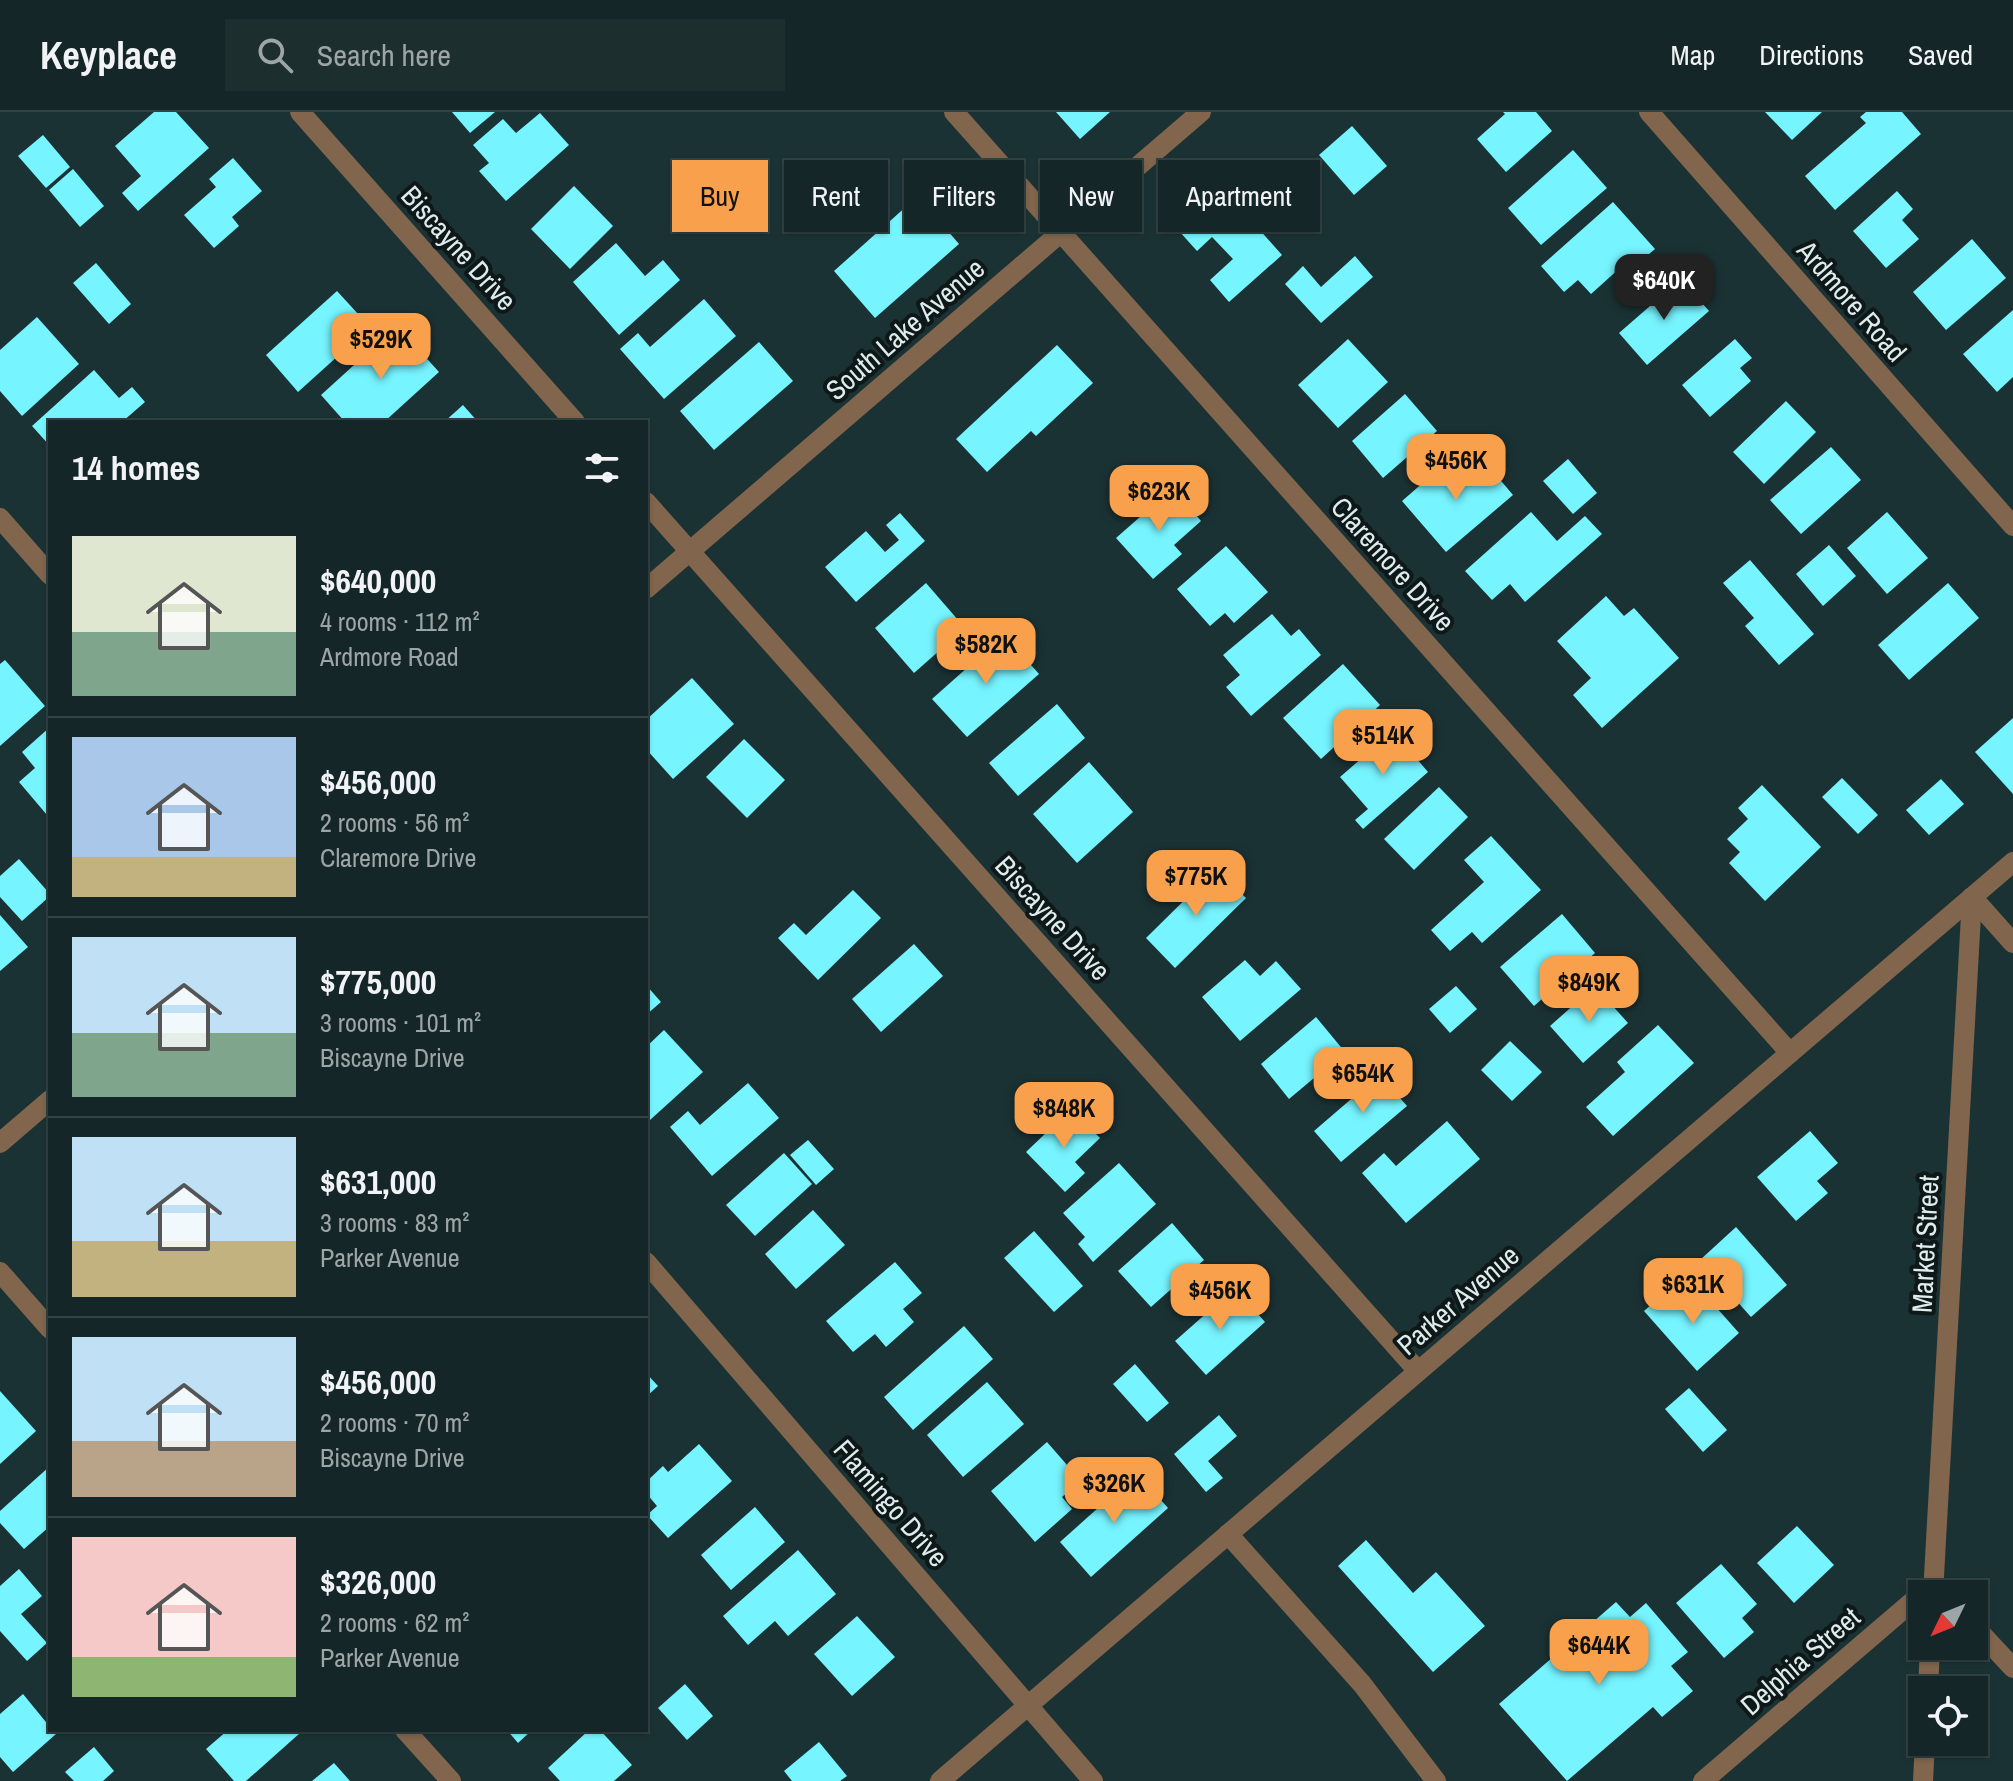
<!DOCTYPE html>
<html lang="en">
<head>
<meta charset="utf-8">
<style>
  body { margin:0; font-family:"Archivo Narrow",sans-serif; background:#1d2e2f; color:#f1f3f6; height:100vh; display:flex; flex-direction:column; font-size:30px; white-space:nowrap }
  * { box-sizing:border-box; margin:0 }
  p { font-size:26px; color:#9da5a7 }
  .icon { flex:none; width:44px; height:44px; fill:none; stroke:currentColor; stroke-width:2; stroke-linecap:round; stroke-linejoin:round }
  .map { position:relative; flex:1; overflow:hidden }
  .sheet { position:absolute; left:48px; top:308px; width:600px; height:1312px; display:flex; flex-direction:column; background:#142627; border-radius:0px; box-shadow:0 2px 6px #0004,0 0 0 2px #334344 }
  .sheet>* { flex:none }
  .hud { position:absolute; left:672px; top:48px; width:760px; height:72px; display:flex; gap:16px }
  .needle { width:52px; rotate:227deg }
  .buttons { position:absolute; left:1908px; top:1468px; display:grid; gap:16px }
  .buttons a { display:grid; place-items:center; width:80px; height:80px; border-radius:0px; background:#142627; box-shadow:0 2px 6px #0004,0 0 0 2px #334344; font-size:40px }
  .price { position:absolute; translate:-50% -68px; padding:0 18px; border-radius:16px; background:#f8a04b; color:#111; font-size:26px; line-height:52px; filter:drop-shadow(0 2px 4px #0008) }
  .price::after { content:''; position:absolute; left:50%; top:48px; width:24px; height:18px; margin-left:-12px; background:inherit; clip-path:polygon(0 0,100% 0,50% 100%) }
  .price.active { background:#222; color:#fff }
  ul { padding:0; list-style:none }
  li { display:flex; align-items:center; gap:24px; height:200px; padding:0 24px }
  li+li { border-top:2px solid #334344 }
  li span { display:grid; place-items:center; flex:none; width:224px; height:160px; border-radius:0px; color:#555 }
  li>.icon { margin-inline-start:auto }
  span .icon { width:96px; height:96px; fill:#fffc; stroke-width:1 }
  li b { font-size:34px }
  h2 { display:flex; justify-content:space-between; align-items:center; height:96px; padding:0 24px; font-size:34px }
  .tag { padding:0 28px; border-radius:0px; background:#142627; box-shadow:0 2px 6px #0004,0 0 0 2px #334344; font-size:28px; line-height:72px }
  .tag.active { background:#f8a04b; color:#111 }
  header { display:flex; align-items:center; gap:48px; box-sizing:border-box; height:112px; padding:0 40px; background:#142627; border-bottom:2px solid #334344 }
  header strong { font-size:38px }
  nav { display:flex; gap:44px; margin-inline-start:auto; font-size:28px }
  .search { width:560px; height:72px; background:#1d2e2f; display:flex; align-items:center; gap:20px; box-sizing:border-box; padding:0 28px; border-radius:0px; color:#9da5a7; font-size:30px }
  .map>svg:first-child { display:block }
  .building { fill:#76f4ff }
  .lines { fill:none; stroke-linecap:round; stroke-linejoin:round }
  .service { stroke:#81654d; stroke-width:20 }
  .minor { stroke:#81654d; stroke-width:20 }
  .tertiary { stroke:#81654d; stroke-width:20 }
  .labels { text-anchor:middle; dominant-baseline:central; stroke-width:8; stroke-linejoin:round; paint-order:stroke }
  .street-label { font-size:28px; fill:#dfecee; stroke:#0e1819 }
</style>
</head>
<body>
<header>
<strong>Keyplace</strong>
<div class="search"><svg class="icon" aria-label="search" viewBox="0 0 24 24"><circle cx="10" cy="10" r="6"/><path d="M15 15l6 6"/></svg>Search here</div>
<nav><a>Map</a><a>Directions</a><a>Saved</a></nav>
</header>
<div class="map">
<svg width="2013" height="1669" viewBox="0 0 2013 1669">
  <rect width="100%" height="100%" fill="#1b3234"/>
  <g class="building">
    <path d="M154,0H176L209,36L138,99L122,81L141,64L115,34Z"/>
    <path d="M452,0H495L470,21Z"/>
    <path d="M1056,0H1110L1080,27Z"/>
    <path d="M1503,0H1536L1552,19L1506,60L1477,27L1505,2Z"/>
    <path d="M1765,0H1822L1792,28Z"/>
    <path d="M1866,0H1902L1921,22L1835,98L1805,64L1866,11L1860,5Z"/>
    <path d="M540,1L569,33L506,89L479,59L489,51L473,33L503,7L516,21Z"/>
    <path d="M1352,14L1387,54L1354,83L1319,43Z"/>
    <path d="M43,23L70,55L46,76L18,44Z"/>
    <path d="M1573,38L1607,76L1541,133L1508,96Z"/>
    <path d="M233,46L262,79L232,105L239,114L214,136L184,103L216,75L209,67Z"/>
    <path d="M73,57L104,94L80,115L49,78Z"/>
    <path d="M574,74L613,114L570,157L531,117Z"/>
    <path d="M1224,78L1282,143L1229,190L1210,168L1233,147L1212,125L1197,139L1179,119Z"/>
    <path d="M1897,79L1913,97L1902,108L1919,127L1886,156L1853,119Z"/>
    <path d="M918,84L959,132L875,206L834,159Z"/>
    <path d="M1613,90L1655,137L1627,161L1621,155L1591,182L1578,168L1564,180L1541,154Z"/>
    <path d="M1972,127L2006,166L1946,218L1913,180Z"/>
    <path d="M616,131L645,164L663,148L680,168L619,223L573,170Z"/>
    <path d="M1355,144L1373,165L1321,211L1285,172L1303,154L1321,175Z"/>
    <path d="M96,151L131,192L109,212L73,171Z"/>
    <path d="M1681,167L1709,199L1647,253L1619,221Z"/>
    <path d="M337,179L370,215L298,280L266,243Z"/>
    <path d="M704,187L736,224L664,287L620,237L638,221L650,235Z"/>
    <path d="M2013,198V265L1997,280L1963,242Z"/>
    <path d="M37,205L79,252L22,304L0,279V238Z"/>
    <path d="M397,214L439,260L384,310H345L321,283Z"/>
    <path d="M1348,227L1388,270L1338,316L1298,273Z"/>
    <path d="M1735,227L1752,246L1740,256L1751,269L1710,305L1682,273Z"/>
    <path d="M759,230L793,269L714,338L680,299Z"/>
    <path d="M1057,233L1093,271L1036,324L1031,319L987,360L956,327Z"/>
    <path d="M94,258L119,286L132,275L145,290L122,310H50V334L32,314Z"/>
    <path d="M1405,282L1437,319L1383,366L1352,329Z"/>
    <path d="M1786,289L1816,320L1764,372L1733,340Z"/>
    <path d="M463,293L478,310H444Z"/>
    <path d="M1831,335L1861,368L1801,422L1770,388Z"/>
    <path d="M1455,343L1478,369L1491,357L1513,383L1446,440L1402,389Z"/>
    <path d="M1568,347L1597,381L1573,402L1543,369Z"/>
    <path d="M1173,376L1201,409L1174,433L1182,442L1153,467L1116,426Z"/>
    <path d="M1531,400L1557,429L1585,404L1602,422L1525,490L1510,472L1492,488L1465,459Z"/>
    <path d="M1887,400L1928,446L1887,482L1847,436Z"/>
    <path d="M900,401L925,429L856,490L825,455L866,419L885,440L899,428L886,413Z"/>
    <path d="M1829,433L1856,464L1823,494L1796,462Z"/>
    <path d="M1226,434L1268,480L1234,511L1225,501L1210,514L1177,477Z"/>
    <path d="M1750,448L1814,522L1779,553L1745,514L1754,506L1723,471Z"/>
    <path d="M926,471L965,516L914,561L875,516Z"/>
    <path d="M1948,471L1979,506L1909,568L1878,533Z"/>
    <path d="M1606,484L1624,504L1634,496L1679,546L1602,616L1573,583L1591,566L1557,529Z"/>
    <path d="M1272,502L1291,524L1299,517L1321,543L1251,604L1226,575L1240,563L1223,543Z"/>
    <path d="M1004,523L1039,562L967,625L932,587Z"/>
    <path d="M5,548L45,594L0,634V552Z"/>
    <path d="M1343,552L1380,593L1321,647L1283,606Z"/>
    <path d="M692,566L734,612L673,667L646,637V608Z"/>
    <path d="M1057,592L1085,626L1018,684L989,651Z"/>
    <path d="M2013,606V682L1975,640Z"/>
    <path d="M50,615V700L47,703L19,670L35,656L22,640Z"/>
    <path d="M1393,619L1428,660L1363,717L1355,708L1368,697L1340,665Z"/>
    <path d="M744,627L785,668L747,706L706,665Z"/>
    <path d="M1089,650L1133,700L1077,751L1033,702Z"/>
    <path d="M1842,666L1878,703L1858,722L1822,685Z"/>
    <path d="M1941,667L1964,692L1929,723L1906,698Z"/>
    <path d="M1762,673L1821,735L1765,789L1729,751L1740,740L1727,727L1748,707L1738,696Z"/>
    <path d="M1439,675L1468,705L1414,758L1384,727Z"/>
    <path d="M1491,724L1541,778L1482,831L1472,820L1450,839L1431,818L1484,770L1464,748Z"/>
    <path d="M19,747L50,782V784L22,809L0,785V764Z"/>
    <path d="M1216,757L1246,786L1175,856L1146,826Z"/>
    <path d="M853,778L881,806L818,868L778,826L794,811L806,823Z"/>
    <path d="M1562,802L1595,841L1534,894L1500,855Z"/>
    <path d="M0,803L28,835L0,859Z"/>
    <path d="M914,832L943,864L881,920L852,887Z"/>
    <path d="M1245,848L1260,864L1276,849L1301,877L1240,929L1202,885Z"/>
    <path d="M646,873L661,890L646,903Z"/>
    <path d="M1456,874L1477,897L1450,921L1429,897Z"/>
    <path d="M1595,874L1628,911L1583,951L1550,914Z"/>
    <path d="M1316,905L1345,940L1289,987L1261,952Z"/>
    <path d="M1658,913L1694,951L1613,1024L1586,995L1625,960L1617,950Z"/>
    <path d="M664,918L703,960L650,1008L646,1003V935Z"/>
    <path d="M1510,929L1542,960L1512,989L1481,958Z"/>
    <path d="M1393,951L1406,967L1393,978L1407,994L1341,1050L1314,1019Z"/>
    <path d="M748,971L779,1006L712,1064L670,1015L688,999L700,1013Z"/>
    <path d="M1071,997L1100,1026L1075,1050L1085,1061L1065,1080L1026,1040Z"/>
    <path d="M1447,1009L1480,1047L1406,1111L1362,1061L1384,1041L1396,1054Z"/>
    <path d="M1810,1019L1838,1051L1817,1069L1828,1081L1796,1109L1757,1065Z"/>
    <path d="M808,1028L834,1057L816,1073L790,1043Z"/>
    <path d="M784,1041L812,1072L755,1124L726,1093Z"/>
    <path d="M1119,1051L1156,1092L1093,1150L1078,1132L1085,1125L1063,1101Z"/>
    <path d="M813,1098L845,1133L796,1177L765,1142Z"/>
    <path d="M1172,1111L1204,1148L1151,1195L1118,1159Z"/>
    <path d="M1736,1115L1787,1173L1751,1205L1700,1148Z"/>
    <path d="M1034,1119L1083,1174L1054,1200L1004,1146Z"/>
    <path d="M895,1150L922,1181L903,1197L914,1210L886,1235L875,1222L853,1240L826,1209Z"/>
    <path d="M1235,1176L1265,1210L1206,1263L1175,1229Z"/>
    <path d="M1700,1177L1739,1221L1697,1259L1644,1199L1668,1178L1681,1194Z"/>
    <path d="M964,1214L993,1247L913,1318L884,1285Z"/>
    <path d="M1135,1252L1169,1291L1147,1310L1113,1272Z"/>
    <path d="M646,1261L658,1274L646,1285Z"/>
    <path d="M987,1270L1024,1312L963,1365L927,1323Z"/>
    <path d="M1689,1276L1727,1318L1703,1340L1665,1297Z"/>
    <path d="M0,1279L36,1319L0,1352Z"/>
    <path d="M1219,1303L1237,1324L1208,1349L1223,1366L1206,1380L1174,1342Z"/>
    <path d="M1047,1330L1081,1369L1062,1385L1072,1397L1035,1430L991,1379Z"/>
    <path d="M699,1332L732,1369L668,1426L647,1403L657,1394L646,1381V1370L663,1354L668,1360Z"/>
    <path d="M50,1354V1414L24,1437L0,1411V1399Z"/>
    <path d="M1137,1361L1168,1396L1091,1465L1060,1430Z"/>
    <path d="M755,1395L785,1430L731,1478L701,1443Z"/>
    <path d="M1797,1414L1834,1453L1794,1491L1757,1451Z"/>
    <path d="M1366,1428L1413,1481L1436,1460L1485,1514L1433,1560L1338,1454Z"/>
    <path d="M798,1438L836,1482L788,1524L775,1509L748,1533L723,1504Z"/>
    <path d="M1721,1452L1757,1492L1742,1506L1754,1520L1724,1546L1676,1491Z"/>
    <path d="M19,1457L42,1484L21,1502L47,1531L27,1549L0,1519V1474Z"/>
    <path d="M1616,1490L1630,1505L1646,1491L1688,1540L1671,1554L1693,1579L1662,1605L1653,1595L1567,1669L1499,1592Z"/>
    <path d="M857,1504L895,1545L852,1584L814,1542Z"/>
    <path d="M685,1572L713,1604L687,1628L658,1596Z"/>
    <path d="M23,1582L50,1615V1618H53L56,1622L13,1660L0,1645V1602Z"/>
    <path d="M228,1618H297L300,1621L246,1669H234L206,1637Z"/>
    <path d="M507,1618H532L518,1631Z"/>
    <path d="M589,1618H600L632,1653L614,1669H560L548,1656Z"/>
    <path d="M819,1630L847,1664L840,1669H792L784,1659Z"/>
    <path d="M94,1635L114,1659L103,1669H74L65,1660Z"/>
    <path d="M334,1651L350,1669H312Z"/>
  </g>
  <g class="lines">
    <path class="service" d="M1228,1422L1362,1572L1436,1669"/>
    <g class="minor">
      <path d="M300,0L575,310"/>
      <path d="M954,0L1790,941"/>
      <path d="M1649,0L2013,414"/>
      <path d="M646,390L1418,1259"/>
      <path d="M0,406L50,463"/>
      <path d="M646,477L1201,0"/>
      <path d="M1972,785L2013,831"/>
      <path d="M0,1031L50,988"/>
      <path d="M646,1150L1093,1669"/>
      <path d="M0,1160L50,1217"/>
      <path d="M1933,1482L1972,785"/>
      <path d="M1974,1514L2013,1556"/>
      <path d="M1928,1578L1930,1534"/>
      <path d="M405,1618L451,1669"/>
      <path d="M1703,1669L1934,1471L1939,1477"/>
      <path d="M1923,1669L1925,1630"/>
    </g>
    <path class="tertiary" d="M940,1669L2013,750"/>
  </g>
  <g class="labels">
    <g class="street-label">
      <text transform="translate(459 136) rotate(48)">Biscayne Drive</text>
      <text transform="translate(1852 189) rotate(49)">Ardmore Road</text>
      <text transform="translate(905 217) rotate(-41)">South Lake Avenue</text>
      <text transform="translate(1393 452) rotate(48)">Claremore Drive</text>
      <text transform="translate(1053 806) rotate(48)">Biscayne Drive</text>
      <text transform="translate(1925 1132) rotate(-87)">Market Street</text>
      <text transform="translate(1458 1188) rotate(-41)">Parker Avenue</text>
      <text transform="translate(891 1391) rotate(49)">Flamingo Drive</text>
      <text transform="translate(1800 1549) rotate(-41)">Delphia Street</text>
    </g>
  </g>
</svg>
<div class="buttons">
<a><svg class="needle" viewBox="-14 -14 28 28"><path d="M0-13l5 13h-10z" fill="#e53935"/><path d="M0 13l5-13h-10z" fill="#9da5a7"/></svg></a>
<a><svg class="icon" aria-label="locate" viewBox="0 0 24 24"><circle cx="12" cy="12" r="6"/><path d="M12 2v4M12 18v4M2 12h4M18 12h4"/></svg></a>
</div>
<b class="price active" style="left:1664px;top:210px">$640K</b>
<b class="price" style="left:381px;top:269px">$529K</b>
<b class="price" style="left:1456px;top:390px">$456K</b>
<b class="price" style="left:1159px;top:421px">$623K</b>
<b class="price" style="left:986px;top:574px">$582K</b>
<b class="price" style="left:1383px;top:665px">$514K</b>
<b class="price" style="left:1196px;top:806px">$775K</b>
<b class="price" style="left:1589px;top:912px">$849K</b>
<b class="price" style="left:1363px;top:1003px">$654K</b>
<b class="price" style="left:1064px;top:1038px">$848K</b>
<b class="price" style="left:1693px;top:1214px">$631K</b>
<b class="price" style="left:1220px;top:1220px">$456K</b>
<b class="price" style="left:1114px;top:1413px">$326K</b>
<b class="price" style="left:1599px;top:1575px">$644K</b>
<div class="hud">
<a class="tag active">Buy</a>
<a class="tag">Rent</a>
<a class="tag">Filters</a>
<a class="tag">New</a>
<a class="tag">Apartment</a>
</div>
<section class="sheet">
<h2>14 homes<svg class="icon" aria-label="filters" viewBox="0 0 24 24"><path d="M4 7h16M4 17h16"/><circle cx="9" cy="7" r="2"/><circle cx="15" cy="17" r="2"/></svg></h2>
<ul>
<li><span style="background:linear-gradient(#dfe7d0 60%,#7fa58c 0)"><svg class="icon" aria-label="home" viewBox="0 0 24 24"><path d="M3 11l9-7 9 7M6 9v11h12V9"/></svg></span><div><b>$640,000</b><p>4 rooms · 112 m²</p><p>Ardmore Road</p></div></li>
<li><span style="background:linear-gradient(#a9c7e8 75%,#c2b280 0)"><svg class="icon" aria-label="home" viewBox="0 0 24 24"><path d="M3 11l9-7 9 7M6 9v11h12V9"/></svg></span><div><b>$456,000</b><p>2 rooms · 56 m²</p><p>Claremore Drive</p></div></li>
<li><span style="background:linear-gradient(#bfe0f5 60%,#7fa58c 0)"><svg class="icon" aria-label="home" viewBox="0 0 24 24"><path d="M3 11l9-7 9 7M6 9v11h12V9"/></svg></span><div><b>$775,000</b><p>3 rooms · 101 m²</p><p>Biscayne Drive</p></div></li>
<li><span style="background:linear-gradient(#bfe0f5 65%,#c2b280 0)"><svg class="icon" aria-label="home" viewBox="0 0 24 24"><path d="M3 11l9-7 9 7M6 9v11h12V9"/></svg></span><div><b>$631,000</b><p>3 rooms · 83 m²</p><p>Parker Avenue</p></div></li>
<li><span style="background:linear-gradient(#bfe0f5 65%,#b9a48a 0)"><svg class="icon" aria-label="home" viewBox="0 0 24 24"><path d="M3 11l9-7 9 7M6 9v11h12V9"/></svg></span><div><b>$456,000</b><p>2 rooms · 70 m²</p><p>Biscayne Drive</p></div></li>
<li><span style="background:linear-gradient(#f6c9c9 75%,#8fb573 0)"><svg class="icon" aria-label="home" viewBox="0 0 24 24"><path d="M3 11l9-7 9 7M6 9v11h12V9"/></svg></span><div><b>$326,000</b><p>2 rooms · 62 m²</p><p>Parker Avenue</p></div></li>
</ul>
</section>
</div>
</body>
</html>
